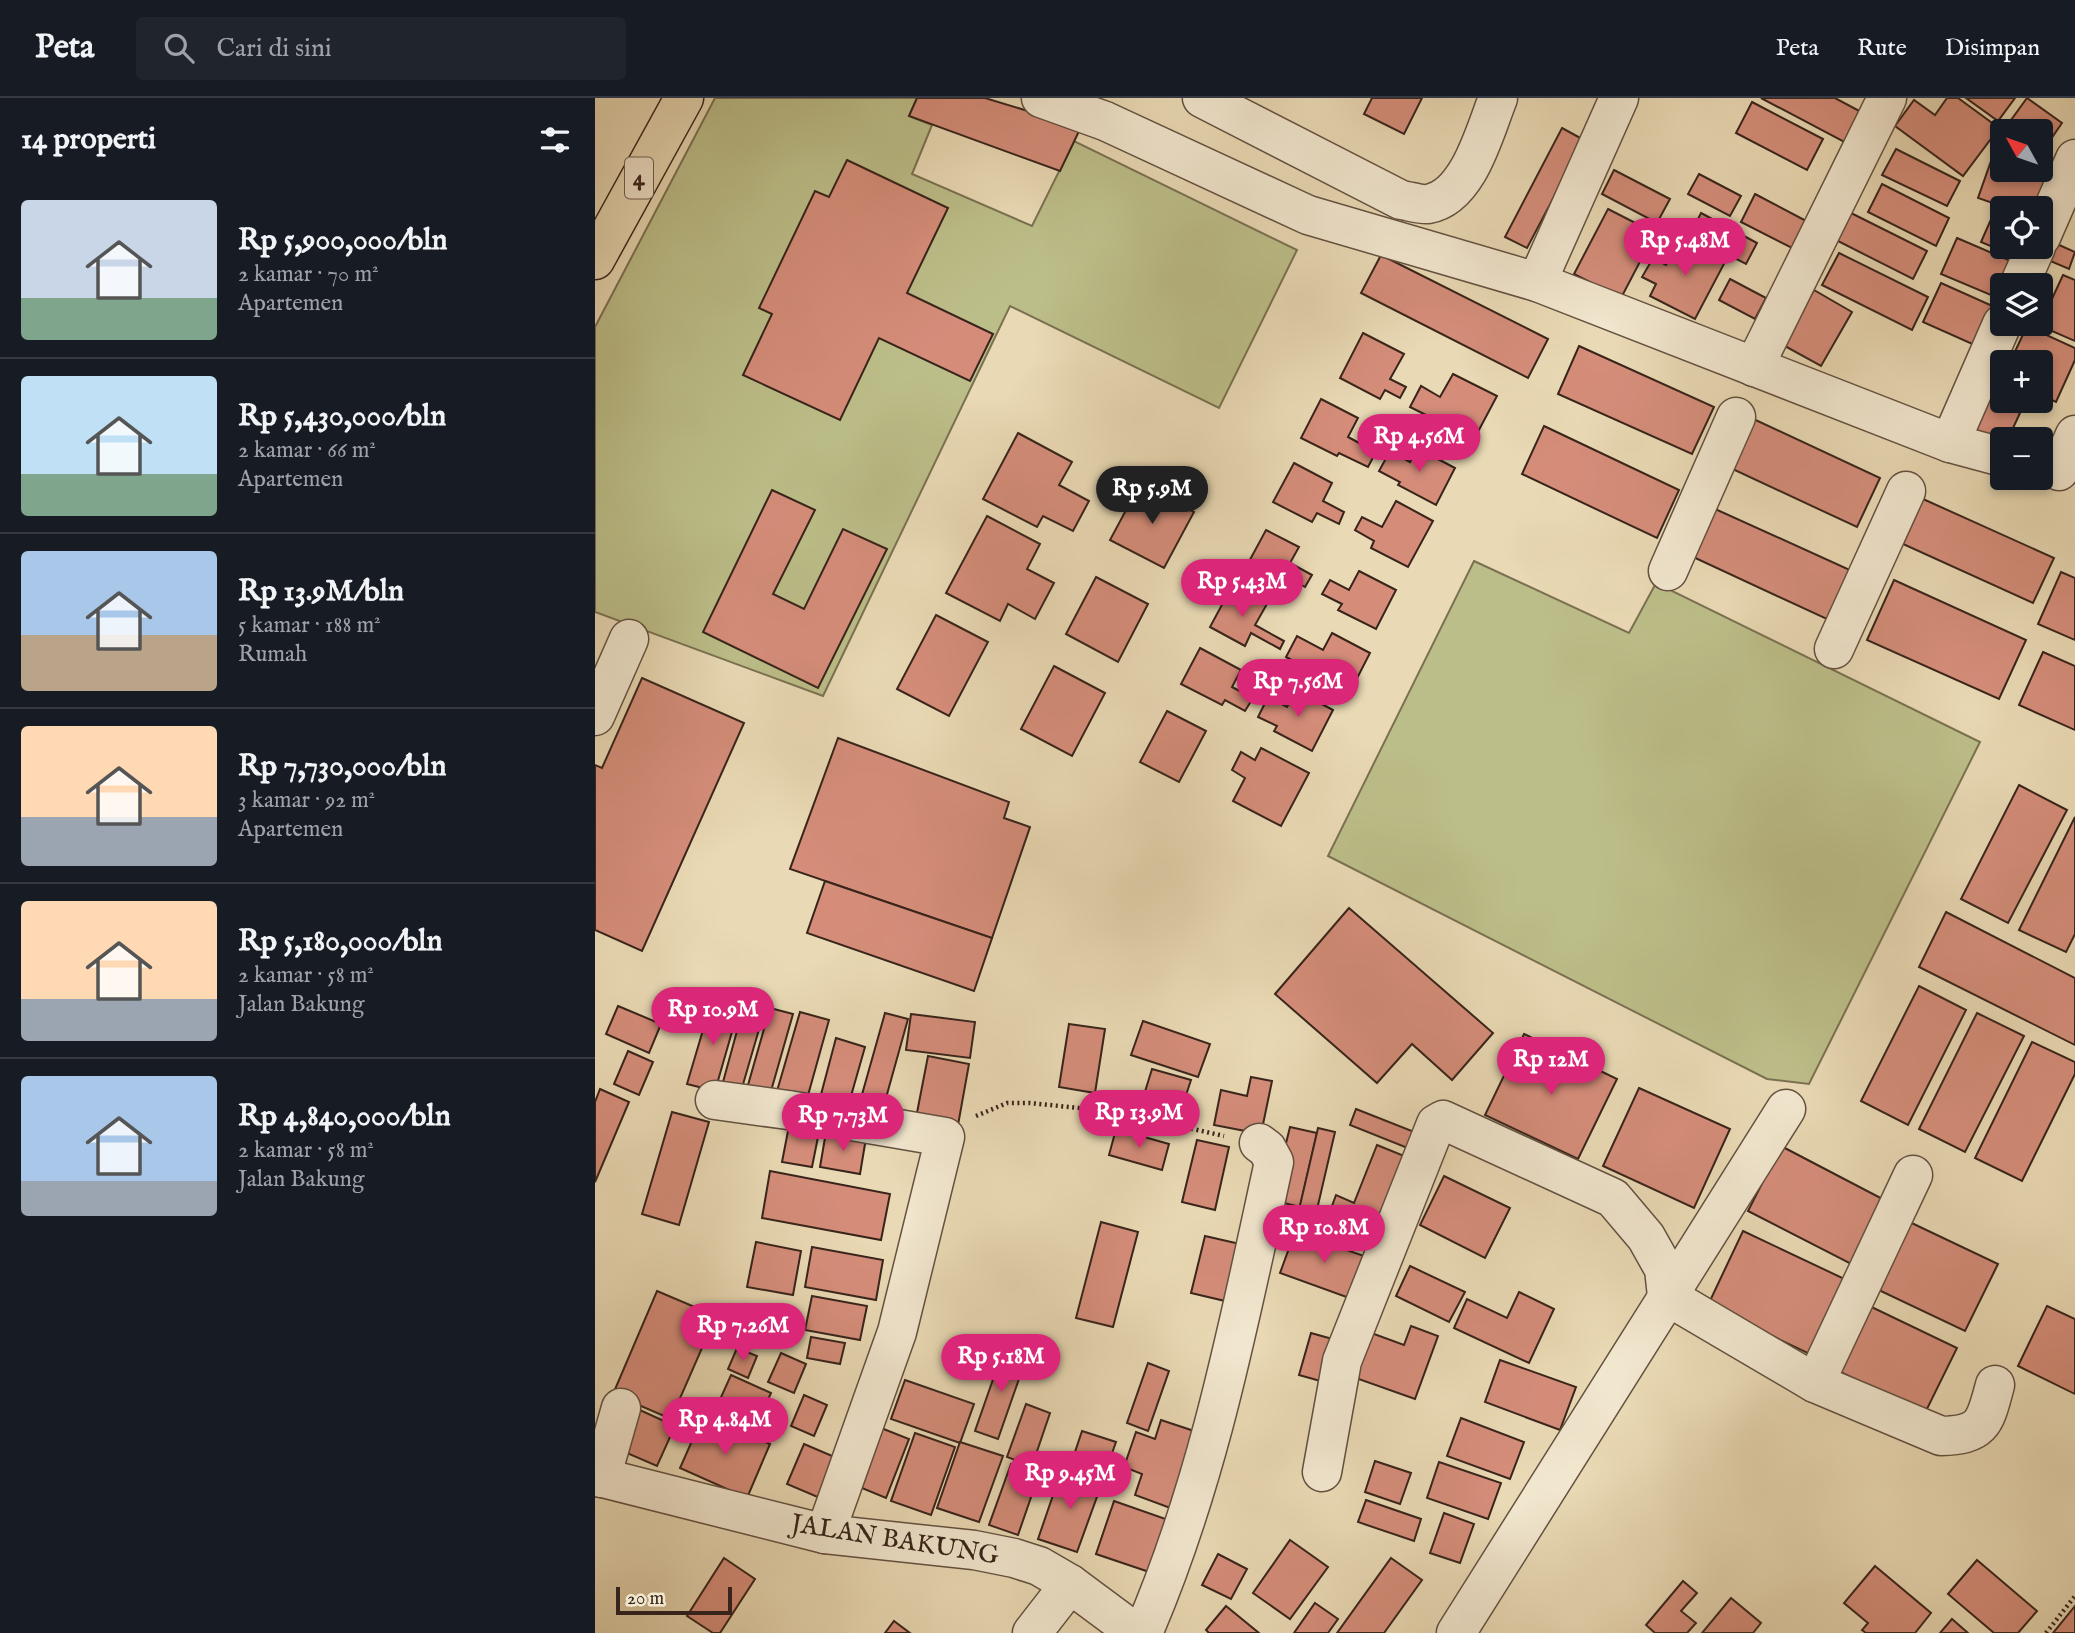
<!DOCTYPE html>
<html lang="id">
<head>
<meta charset="utf-8">
<style>
  body { margin:0; font-family:"IM FELL English",serif; background:#20242c; color:#f1f3f6; height:100vh; display:flex; flex-direction:column; font-size:26px; white-space:nowrap }
  * { box-sizing:border-box; margin:0 }
  p { font-size:23px; color:#9ea1a6 }
  .icon { flex:none; width:38px; height:38px; fill:none; stroke:currentColor; stroke-width:2; stroke-linecap:round; stroke-linejoin:round }
  .map { position:relative; flex:1; overflow:hidden }
  .drawer { display:flex; flex-direction:column; background:#171b24; width:595px }
  .drawer>* { flex:none }
  .needle { width:46px; rotate:310deg }
  .tools { position:absolute; left:1395px; top:21px; display:grid; gap:14px }
  .tools a { display:grid; place-items:center; width:63px; height:63px; border-radius:7px; background:#171b24; box-shadow:0 4px 10px #0003; font-size:35px }
  .scale { position:absolute; left:21px; bottom:18px; width:116px; box-sizing:border-box; padding-left:7px; border:4px solid #38241b; border-top:0; font-size:19px; line-height:24px; white-space:nowrap; color:#38241b; -webkit-text-stroke:5px #f1e6ce; paint-order:stroke }
  .price { position:absolute; translate:-50% -60px; padding:0 16px; border-radius:24px; background:#db2777; color:#fff; font-size:23px; line-height:46px; filter:drop-shadow(0 2px 4px #0008) }
  .price::after { content:''; position:absolute; left:50%; top:42px; width:21px; height:16px; margin-left:-10px; background:inherit; clip-path:polygon(0 0,100% 0,50% 100%) }
  .price.current { background:#222; color:#fff }
  ul { padding:0; list-style:none }
  li { display:flex; align-items:center; gap:21px; height:175px; padding:0 21px }
  li+li { border-top:2px solid #363941 }
  li span { display:grid; place-items:center; flex:none; width:196px; height:140px; border-radius:7px; color:#555 }
  li>.icon { margin-inline-start:auto }
  span .icon { width:84px; height:84px; fill:#fffc; stroke-width:1 }
  li b { font-size:30px }
  h2 { display:flex; justify-content:space-between; align-items:center; height:84px; padding:0 21px; font-size:30px }
  header { display:flex; align-items:center; gap:42px; box-sizing:border-box; height:98px; padding:0 35px; background:#171b24; border-bottom:2px solid #363941 }
  header strong { font-size:33px }
  nav { display:flex; gap:38px; margin-inline-start:auto; font-size:24px }
  .search { width:490px; height:63px; background:#20242c; display:flex; align-items:center; gap:18px; box-sizing:border-box; padding:0 24px; border-radius:7px; color:#9ea1a6; font-size:26px }
  main { display:flex; flex:1; min-height:0 }
  .map>svg:first-child { display:block }
  .green { fill:#bcbe89; stroke:#7a7152; stroke-width:2 }
  .building { fill:#d58d7a; stroke:#38241b; stroke-width:2 }
  .lines { fill:none; stroke-linecap:round; stroke-linejoin:round }
  .minor-casing { stroke:#645141; stroke-width:41 }
  .highway-casing { stroke:#38241b; stroke-width:41 }
  .path { stroke:#38241b; stroke-width:4.5; stroke-dasharray:2 3.5; stroke-linecap:butt }
  .minor { stroke:#f1e6ce; stroke-width:38 }
  .highway { stroke:#e9d9b4; stroke-width:38 }
  .labels { text-anchor:middle; dominant-baseline:central; stroke-width:7; stroke-linejoin:round; paint-order:stroke }
  .shield { fill:#f1e6ce; stroke:#705e51; stroke-width:2 }
  .shield-label { font-size:24px; font-weight:bold; fill:#38241b }
  .street-label { font-size:26px; fill:#38241b; stroke:#f1e6ce }
</style>
</head>
<body>
<header>
<strong>Peta</strong>
<div class="search"><svg class="icon" aria-label="search" viewBox="0 0 24 24"><circle cx="10" cy="10" r="6"/><path d="M15 15l6 6"/></svg>Cari di sini</div>
<nav><a>Peta</a><a>Rute</a><a>Disimpan</a></nav>
</header>
<main>
<section class="drawer">
<h2>14 properti<svg class="icon" aria-label="filters" viewBox="0 0 24 24"><path d="M4 7h16M4 17h16"/><circle cx="9" cy="7" r="2"/><circle cx="15" cy="17" r="2"/></svg></h2>
<ul>
<li><span style="background:linear-gradient(#c9d6e8 70%,#7fa58c 0)"><svg class="icon" aria-label="home" viewBox="0 0 24 24"><path d="M3 11l9-7 9 7M6 9v11h12V9"/></svg></span><div><b>Rp 5,900,000/bln</b><p>2 kamar · 70 m²</p><p>Apartemen</p></div></li>
<li><span style="background:linear-gradient(#bfe0f5 70%,#7fa58c 0)"><svg class="icon" aria-label="home" viewBox="0 0 24 24"><path d="M3 11l9-7 9 7M6 9v11h12V9"/></svg></span><div><b>Rp 5,430,000/bln</b><p>2 kamar · 66 m²</p><p>Apartemen</p></div></li>
<li><span style="background:linear-gradient(#a9c7e8 60%,#b9a48a 0)"><svg class="icon" aria-label="home" viewBox="0 0 24 24"><path d="M3 11l9-7 9 7M6 9v11h12V9"/></svg></span><div><b>Rp 13.9M/bln</b><p>5 kamar · 188 m²</p><p>Rumah</p></div></li>
<li><span style="background:linear-gradient(#ffd9b3 65%,#9aa5b1 0)"><svg class="icon" aria-label="home" viewBox="0 0 24 24"><path d="M3 11l9-7 9 7M6 9v11h12V9"/></svg></span><div><b>Rp 7,730,000/bln</b><p>3 kamar · 92 m²</p><p>Apartemen</p></div></li>
<li><span style="background:linear-gradient(#ffd9b3 70%,#9aa5b1 0)"><svg class="icon" aria-label="home" viewBox="0 0 24 24"><path d="M3 11l9-7 9 7M6 9v11h12V9"/></svg></span><div><b>Rp 5,180,000/bln</b><p>2 kamar · 58 m²</p><p>Jalan Bakung</p></div></li>
<li><span style="background:linear-gradient(#a9c7e8 75%,#9aa5b1 0)"><svg class="icon" aria-label="home" viewBox="0 0 24 24"><path d="M3 11l9-7 9 7M6 9v11h12V9"/></svg></span><div><b>Rp 4,840,000/bln</b><p>2 kamar · 58 m²</p><p>Jalan Bakung</p></div></li>
</ul>
</section>
<div class="map">
<svg width="1480" height="1535" viewBox="0 0 1480 1535">
  <rect width="100%" height="100%" fill="#e9d9b4"/>
  <filter id="stains"><feTurbulence type="fractalNoise" baseFrequency=".00286" numOctaves="4"/><feColorMatrix values="0 0 0 0 .2 0 0 0 0 .09 0 0 0 0 .02 0 0 0 .5 -.17"/></filter>
  <radialGradient id="worn" r=".72"><stop offset=".6" stop-color="#630" stop-opacity="0"/><stop offset="1" stop-color="#630" stop-opacity=".3"/></radialGradient>
  <g class="green">
    <path d="M120,0H322L314,18L337,27L317,76L437,128L479,43L702,152L624,310L415,208L228,598L0,514V229Z"/>
    <path d="M879,463L1034,535L1061,485L1385,644L1214,986L1172,981L733,758Z"/>
  </g>
  <g class="building">
    <path d="M322,0H390L486,29L465,73L314,18Z"/>
    <path d="M777,0H827L809,36L769,16Z"/>
    <path d="M1166,0H1240L1270,16L1255,47Z"/>
    <path d="M1352,0H1363L1404,30L1368,78L1300,28L1319,2L1340,17Z"/>
    <path d="M1371,0H1420L1403,23Z"/>
    <path d="M1432,0L1467,25L1447,54L1446,33H1418L1411,29Z"/>
    <path d="M1157,4L1228,41L1212,72L1141,35Z"/>
    <path d="M967,30L989,42L932,150L910,139Z"/>
    <path d="M1301,51L1365,83L1352,108L1287,77Z"/>
    <path d="M252,62L353,110L312,195L398,236L375,283L284,240L245,322L148,277L177,216L164,210L220,93L234,99Z"/>
    <path d="M1396,63L1407,67V72H1420L1452,84L1442,110H1412L1383,100Z"/>
    <path d="M1019,72L1075,101L1062,125L1007,96Z"/>
    <path d="M1104,76L1146,98L1135,118L1093,96Z"/>
    <path d="M1287,86L1354,120L1341,148L1273,114Z"/>
    <path d="M1160,96L1215,125L1201,152L1146,124Z"/>
    <path d="M1401,110L1407,112V149H1427L1422,159L1386,144Z"/>
    <path d="M1013,111L1060,135L1026,200L979,176Z"/>
    <path d="M1252,113L1332,153L1318,181L1239,141Z"/>
    <path d="M1106,115L1162,145L1151,166L1095,137Z"/>
    <path d="M1086,140L1131,162L1100,221L1055,198L1061,186L1047,179L1058,160L1071,167Z"/>
    <path d="M1362,140L1418,164L1403,200L1346,176Z"/>
    <path d="M1453,142L1480,154L1474,171L1446,159Z"/>
    <path d="M1244,155L1333,199L1317,232L1227,187Z"/>
    <path d="M786,157L953,241L933,280L766,195Z"/>
    <path d="M1468,177L1480,182V243L1441,226H1446V198L1456,203Z"/>
    <path d="M1135,181L1171,200L1160,221L1124,202Z"/>
    <path d="M1346,185L1402,210L1384,249L1328,224Z"/>
    <path d="M1219,192L1257,214L1226,268L1188,247Z"/>
    <path d="M1432,228L1480,250V262L1461,304L1446,297V264H1415Z"/>
    <path d="M768,235L809,256L795,281L811,289L805,300L790,292L785,301L745,280Z"/>
    <path d="M984,248L1119,309L1097,356L963,296Z"/>
    <path d="M858,276L902,298L876,347L832,324L835,319L815,309L826,288L845,299Z"/>
    <path d="M1387,298L1425,315L1413,341L1367,340Z"/>
    <path d="M726,301L763,320L753,339L781,354L773,369L744,355L742,358L706,340Z"/>
    <path d="M1152,318L1285,380L1262,429L1129,367Z"/>
    <path d="M949,328L1084,392L1062,440L927,376Z"/>
    <path d="M423,335L477,364L464,387L494,403L478,433L448,418L442,429L388,401Z"/>
    <path d="M822,350L860,370L841,407L803,387L805,384L784,373L795,353L815,364Z"/>
    <path d="M699,365L737,385L728,403L749,414L744,426L722,415L717,424L678,404Z"/>
    <path d="M545,386L599,414L569,470L515,442Z"/>
    <path d="M177,392L220,412L178,496L209,511L248,431L292,451L223,590L108,534Z"/>
    <path d="M1328,401L1459,460L1438,505L1308,446Z"/>
    <path d="M801,403L838,423L813,469L776,450L779,443L760,432L767,419L787,429Z"/>
    <path d="M1118,410L1257,473L1234,522L1096,458Z"/>
    <path d="M392,418L445,446L432,471L459,485L440,521L413,506L405,523L351,495Z"/>
    <path d="M671,432L704,449L695,465L717,477L710,489L689,477L684,486L651,469Z"/>
    <path d="M764,473L801,492L781,531L743,512L747,506L727,496L735,482L754,492Z"/>
    <path d="M1466,474L1480,480V542L1443,526Z"/>
    <path d="M501,479L553,506L523,564L471,536Z"/>
    <path d="M1299,482L1431,542L1404,601L1272,542Z"/>
    <path d="M637,488L672,506L660,527L689,543L685,551L656,535L650,548L615,529Z"/>
    <path d="M341,517L393,544L354,618L302,591Z"/>
    <path d="M737,535L775,555L754,596L715,576L717,573L691,559L702,538L728,552Z"/>
    <path d="M605,550L646,572L637,589L658,600L650,613L630,602L627,607L586,586Z"/>
    <path d="M1448,554L1480,568V632L1424,607Z"/>
    <path d="M459,568L510,595L477,658L426,631Z"/>
    <path d="M47,580L149,625L47,853L0,832V667L7,670Z"/>
    <path d="M701,592L738,612L717,653L679,633L682,628L663,619L673,599L692,609Z"/>
    <path d="M572,613L611,633L584,684L545,664Z"/>
    <path d="M243,640L414,704L409,720L435,729L397,840L195,771Z"/>
    <path d="M666,650L714,675L686,728L638,703L650,680L637,672L646,654L660,662Z"/>
    <path d="M1424,687L1472,712L1413,825L1366,801Z"/>
    <path d="M1480,719V836L1471,854L1424,832Z"/>
    <path d="M230,783L397,840L379,893L212,835Z"/>
    <path d="M754,810L898,935L857,982L817,946L782,985L680,896Z"/>
    <path d="M1351,814L1480,880V947L1324,869Z"/>
    <path d="M1324,888L1371,912L1313,1027L1266,1003Z"/>
    <path d="M116,905L143,913L120,993L92,986Z"/>
    <path d="M23,908L66,926L54,955L11,936Z"/>
    <path d="M175,910L198,916L174,1000L151,994Z"/>
    <path d="M205,914L234,922L210,1008L180,1000Z"/>
    <path d="M290,915L313,921L289,1007L266,1000Z"/>
    <path d="M1382,915L1429,938L1370,1054L1324,1031Z"/>
    <path d="M316,916L380,924L375,960L311,952Z"/>
    <path d="M145,922L165,928L144,1000L125,995Z"/>
    <path d="M548,923L615,946L603,979L536,957Z"/>
    <path d="M474,926L510,931L500,995L464,989Z"/>
    <path d="M929,936L1022,981L983,1061L890,1017Z"/>
    <path d="M241,940L270,949L252,1012L224,1004Z"/>
    <path d="M1437,944L1480,964V976L1427,1083L1380,1060Z"/>
    <path d="M33,953L58,964L44,997L19,986Z"/>
    <path d="M333,958L374,966L363,1027L321,1020Z"/>
    <path d="M557,971L596,982L586,1012L548,1000Z"/>
    <path d="M656,979L677,983L666,1036L619,1027L626,992L652,998Z"/>
    <path d="M1044,990L1135,1031L1099,1110L1008,1068Z"/>
    <path d="M5,991L34,1004L0,1084V1004Z"/>
    <path d="M761,1011L827,1037L820,1053L755,1027Z"/>
    <path d="M77,1014L114,1024L84,1127L47,1116Z"/>
    <path d="M695,1029L722,1035L705,1109L677,1102Z"/>
    <path d="M723,1030L740,1034L720,1120L703,1116Z"/>
    <path d="M521,1031L574,1046L567,1072L514,1057Z"/>
    <path d="M193,1033L223,1039L217,1069L187,1064Z"/>
    <path d="M231,1034L271,1040L265,1076L225,1069Z"/>
    <path d="M602,1042L634,1049L620,1112L587,1104Z"/>
    <path d="M782,1047L819,1062L784,1149L730,1127L741,1097L759,1105Z"/>
    <path d="M1186,1048L1299,1107L1266,1171L1153,1113Z"/>
    <path d="M175,1073L295,1096L286,1142L167,1120Z"/>
    <path d="M849,1078L915,1110L890,1160L825,1127Z"/>
    <path d="M1304,1119L1403,1166L1370,1233L1271,1186Z"/>
    <path d="M506,1124L543,1134L518,1229L481,1220Z"/>
    <path d="M1148,1133L1260,1186L1225,1261L1113,1207Z"/>
    <path d="M700,1134L772,1159L757,1201L685,1175Z"/>
    <path d="M610,1138L645,1146L630,1203L596,1195Z"/>
    <path d="M161,1144L206,1153L198,1197L152,1189Z"/>
    <path d="M217,1149L288,1162L281,1202L210,1189Z"/>
    <path d="M815,1168L870,1194L854,1224L801,1198Z"/>
    <path d="M62,1193L121,1218L76,1321L18,1296Z"/>
    <path d="M924,1194L959,1211L934,1265L859,1230L872,1201L912,1220Z"/>
    <path d="M217,1198L272,1208L265,1242L210,1232Z"/>
    <path d="M1264,1203L1362,1250L1330,1315L1233,1268Z"/>
    <path d="M1452,1208L1480,1221V1296L1423,1268Z"/>
    <path d="M816,1228L843,1238L820,1301L755,1278L771,1233L809,1247Z"/>
    <path d="M716,1235L741,1242L729,1284L704,1277Z"/>
    <path d="M216,1239L250,1245L245,1266L212,1260Z"/>
    <path d="M142,1250L162,1258L153,1280L133,1271Z"/>
    <path d="M409,1250L432,1258L403,1341L380,1333Z"/>
    <path d="M186,1255L211,1266L199,1295L173,1284Z"/>
    <path d="M905,1262L981,1289L965,1332L890,1304Z"/>
    <path d="M553,1265L574,1273L553,1333L532,1325Z"/>
    <path d="M136,1277L176,1295L158,1334L118,1317Z"/>
    <path d="M310,1282L379,1306L365,1345L296,1321Z"/>
    <path d="M209,1297L232,1307L219,1338L196,1328Z"/>
    <path d="M431,1306L455,1315L437,1368L412,1359Z"/>
    <path d="M36,1308L80,1328L62,1368L18,1349Z"/>
    <path d="M108,1318L175,1346L152,1400L85,1370Z"/>
    <path d="M866,1320L929,1344L915,1381L852,1358Z"/>
    <path d="M566,1322L605,1335L578,1411L540,1397L547,1376L529,1369L541,1334L560,1341Z"/>
    <path d="M286,1330L314,1341L291,1400L262,1388Z"/>
    <path d="M487,1333L521,1344L509,1378L476,1366Z"/>
    <path d="M320,1335L360,1349L336,1417L296,1403Z"/>
    <path d="M365,1344L408,1358L384,1424L342,1410Z"/>
    <path d="M209,1346L249,1363L232,1403L192,1386Z"/>
    <path d="M780,1363L816,1375L805,1406L770,1394Z"/>
    <path d="M844,1364L906,1385L893,1421L832,1400Z"/>
    <path d="M416,1366L444,1376L423,1437L394,1427Z"/>
    <path d="M467,1371L507,1385L482,1454L443,1441Z"/>
    <path d="M771,1402L826,1421L819,1443L763,1424Z"/>
    <path d="M519,1403L585,1426L566,1478L501,1456Z"/>
    <path d="M849,1415L879,1426L865,1465L835,1455Z"/>
    <path d="M695,1442L733,1469L695,1521L658,1495Z"/>
    <path d="M623,1456L652,1471L636,1501L607,1487Z"/>
    <path d="M129,1460L160,1481L125,1535H118L92,1518Z"/>
    <path d="M796,1460L827,1482L789,1535H742Z"/>
    <path d="M1382,1462L1442,1513L1423,1535H1399L1353,1496Z"/>
    <path d="M1280,1468L1336,1515L1320,1535H1271L1267,1532L1273,1525L1249,1505Z"/>
    <path d="M1088,1483L1102,1495L1086,1513L1101,1525L1092,1535H1060L1051,1527Z"/>
    <path d="M1136,1500L1166,1525L1158,1535H1107Z"/>
    <path d="M720,1505L743,1521L733,1535H699Z"/>
    <path d="M631,1508L664,1535H614L611,1532Z"/>
    <path d="M1480,1508V1535H1458Z"/>
    <path d="M1357,1521L1373,1535H1345Z"/>
    <path d="M299,1523L315,1535H290Z"/>
  </g>
  <g class="lines">
    <defs>
      <g id="minor">
        <path d="M446,0L510,23L713,117L942,184L1355,345L1407,359"/>
        <path d="M607,0L806,102C814,103 826,107 833,106C874,99 890,32 903,0"/>
        <path d="M1446,139L1480,61"/>
        <path d="M942,184L1024,0"/>
        <path d="M1424,187L1441,149"/>
        <path d="M1159,269L1292,0"/>
        <path d="M1355,345L1407,226"/>
        <path d="M1464,373L1480,337"/>
        <path d="M1073,473L1141,319"/>
        <path d="M1239,551L1311,393"/>
        <path d="M0,618L34,541"/>
        <path d="M120,1002L193,1012L350,1039L302,1234L230,1436"/>
        <path d="M1072,1198L1220,1285L1346,1338C1389,1337 1390,1324 1400,1287"/>
        <path d="M1220,1285L1318,1077"/>
        <path d="M727,1374L747,1263L841,1026L848,1022L1018,1100L1051,1139L1069,1171L1072,1198"/>
        <path d="M0,1378L230,1436L379,1452L419,1460L444,1468L475,1486L541,1535"/>
        <path d="M6,1380L26,1310"/>
        <path d="M437,1535L475,1486"/>
        <path d="M548,1535C613,1385 644,1224 679,1064L672,1051L664,1045"/>
        <path d="M861,1535L1191,1011"/>
      </g>
      <path id="highway" d="M0,162L89,0"/>
    </defs>
    <use href="#minor" class="minor-casing"/>
    <use href="#highway" class="highway-casing"/>
    <g class="path">
      <path d="M381,1018L412,1005H435L523,1014L629,1038"/>
      <path d="M1451,1535L1480,1498"/>
    </g>
    <use href="#minor" class="minor"/>
    <use href="#highway" class="highway"/>
  </g>
  <g class="labels">
    <rect class="shield" x="30" y="59.5" width="28" height="41" rx="5"/>
    <g class="shield-label">
      <text x="44" y="80">4</text>
    </g>
    <g class="street-label">
      <text transform="translate(300 1442) rotate(9)">JALAN BAKUNG</text>
    </g>
  </g>
  <rect width="100%" height="100%" filter="url(#stains)"/>
  <rect width="100%" height="100%" fill="url(#worn)"/>
</svg>
<div class="tools">
<a><svg class="needle" viewBox="-14 -14 28 28"><path d="M0-13l5 13h-10z" fill="#e53935"/><path d="M0 13l5-13h-10z" fill="#9ea1a6"/></svg></a>
<a><svg class="icon" aria-label="locate" viewBox="0 0 24 24"><circle cx="12" cy="12" r="6"/><path d="M12 2v4M12 18v4M2 12h4M18 12h4"/></svg></a>
<a><svg class="icon" aria-label="layers" viewBox="0 0 24 24"><path d="M12 4l9 5-9 5-9-5zM3 14l9 5 9-5"/></svg></a>
<a>+</a>
<a>−</a>
</div>
<div class="scale">20 m</div>
<b class="price" style="left:1090px;top:180px">Rp 5.48M</b>
<b class="price" style="left:824px;top:376px">Rp 4.56M</b>
<b class="price current" style="left:557px;top:428px">Rp 5.9M</b>
<b class="price" style="left:647px;top:521px">Rp 5.43M</b>
<b class="price" style="left:703px;top:621px">Rp 7.56M</b>
<b class="price" style="left:118px;top:949px">Rp 10.9M</b>
<b class="price" style="left:956px;top:999px">Rp 12M</b>
<b class="price" style="left:544px;top:1052px">Rp 13.9M</b>
<b class="price" style="left:248px;top:1055px">Rp 7.73M</b>
<b class="price" style="left:729px;top:1167px">Rp 10.8M</b>
<b class="price" style="left:148px;top:1265px">Rp 7.26M</b>
<b class="price" style="left:406px;top:1296px">Rp 5.18M</b>
<b class="price" style="left:130px;top:1359px">Rp 4.84M</b>
<b class="price" style="left:475px;top:1413px">Rp 9.45M</b>
</div>
</main>
</body>
</html>
